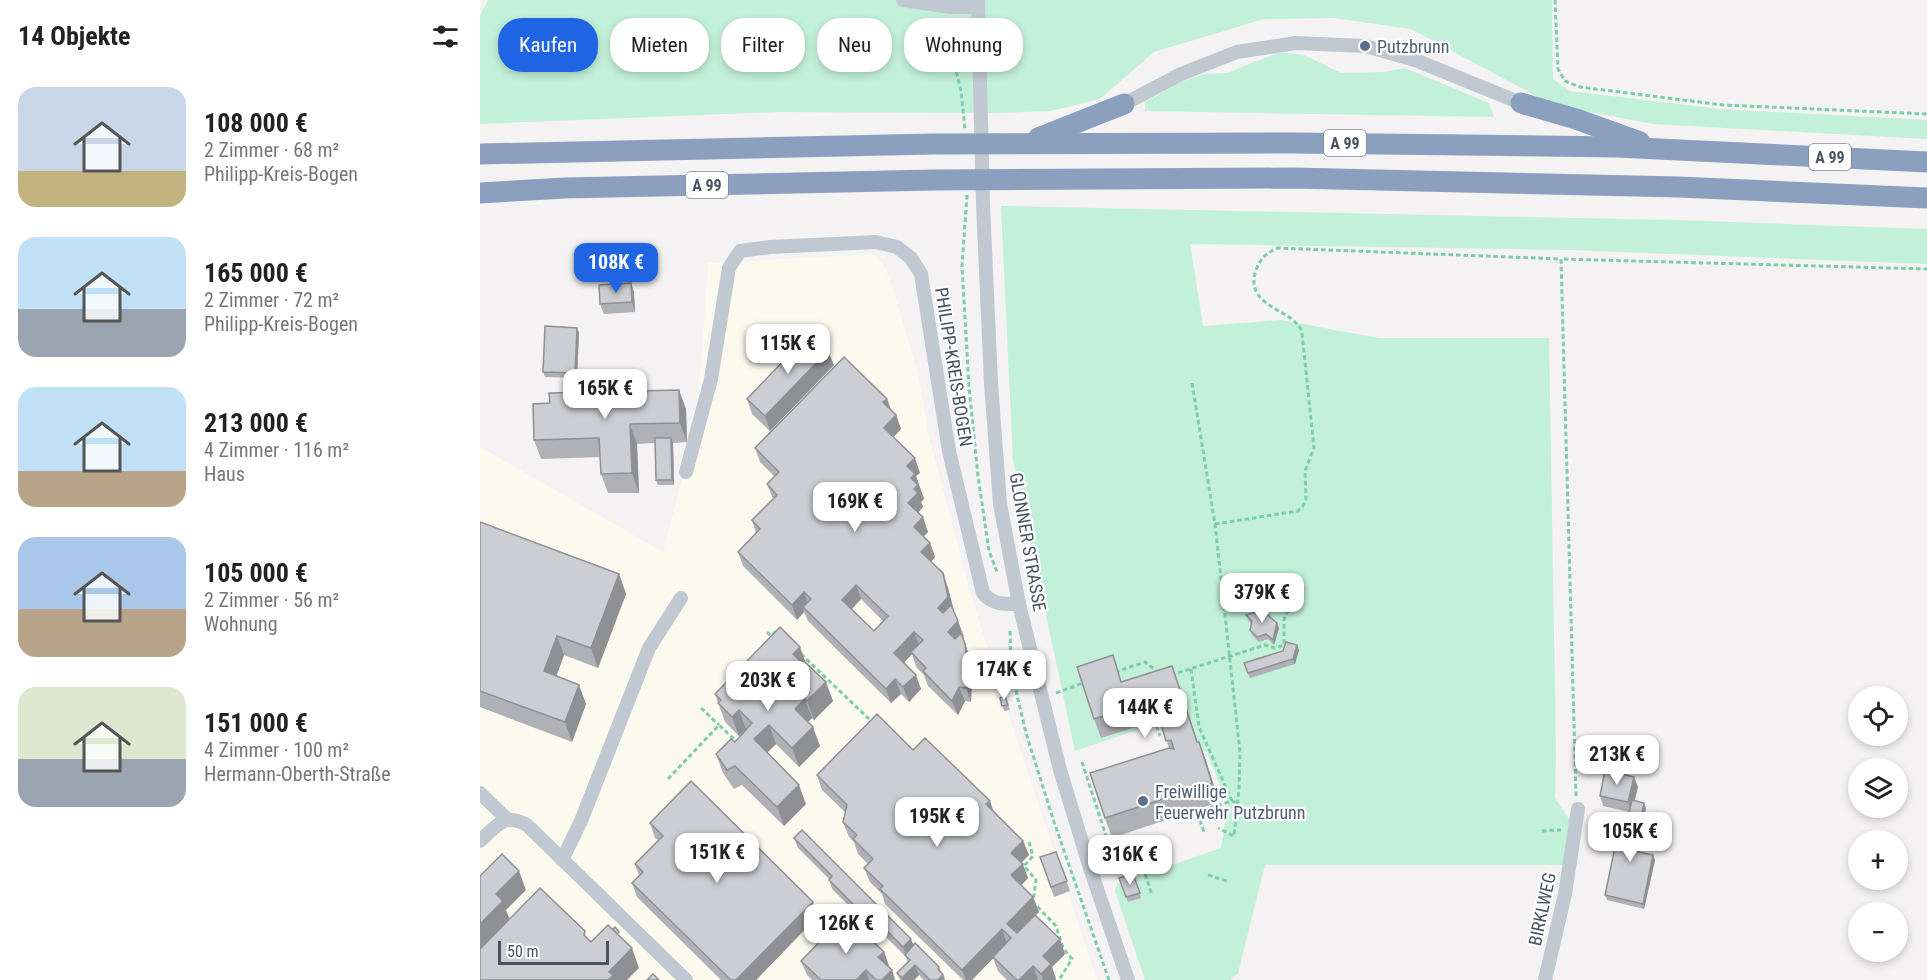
<!DOCTYPE html>
<html lang="de">
<head>
<meta charset="utf-8">
<style>
  body { margin:0; font-family:"Roboto Condensed",sans-serif; background:#f6f6f6; color:#222; height:100vh; display:flex; flex-direction:column; font-size:22px; white-space:nowrap }
  * { box-sizing:border-box; margin:0 }
  p { font-size:20px; color:#767676 }
  .icon { flex:none; width:33px; height:33px; fill:none; stroke:currentColor; stroke-width:2; stroke-linecap:round; stroke-linejoin:round }
  .map { position:relative; flex:1; overflow:hidden }
  .sheet { display:flex; flex-direction:column; background:#fff; width:480px }
  .sheet>* { flex:none }
  .top-card { position:absolute; left:18px; top:18px; width:570px; height:54px; display:flex; gap:12px }
  .controls { position:absolute; left:1368px; top:686px; display:grid; gap:12px }
  .controls a { display:grid; place-items:center; width:60px; height:60px; border-radius:50%; background:#fff; box-shadow:0 3px 9px #0003; font-size:30px }
  .scale { position:absolute; left:18px; bottom:15px; width:111px; box-sizing:border-box; padding-left:6px; border:3px solid #4a5460; border-top:0; font-size:16px; line-height:21px; white-space:nowrap; color:#4a5460; -webkit-text-stroke:4px #fff; paint-order:stroke }
  .price { position:absolute; translate:-50% -51px; padding:0 14px; border-radius:12px; background:#fff; color:#222; font-size:20px; line-height:39px; filter:drop-shadow(0 2px 3px #0008) }
  .price::after { content:''; position:absolute; left:50%; top:36px; width:18px; height:14px; margin-left:-9px; background:inherit; clip-path:polygon(0 0,100% 0,50% 100%) }
  .price.active { background:#1e64e3; color:#fff }
  ul { padding:0; list-style:none }
  li { display:flex; align-items:center; gap:18px; height:150px; padding:0 18px }
  li span { display:grid; place-items:center; flex:none; width:168px; height:120px; border-radius:18px; color:#555 }
  li>.icon { margin-inline-start:auto }
  span .icon { width:72px; height:72px; fill:#fffc; stroke-width:1 }
  li b { font-size:26px }
  h2 { display:flex; justify-content:space-between; align-items:center; height:72px; padding:0 18px; font-size:26px }
  .chip { padding:0 21px; border-radius:24px; background:#fff; box-shadow:0 3px 9px #0003; font-size:21px; line-height:54px }
  .chip.active { background:#1e64e3; color:#fff }
  main { display:flex; flex:1; min-height:0 }
  .map>svg:first-child { display:block }
  .commercial { fill:#fcf9ee }
  .green { fill:#c3f0d8 }
  .lines { fill:none; stroke-linecap:round; stroke-linejoin:round }
  .path { stroke:#7bceac; stroke-width:3; stroke-dasharray:4.5 3; stroke-linecap:butt }
  .minor { stroke:#c0c8d1; stroke-width:14 }
  .highway { stroke:#8ba0bf; stroke-width:21 }
  .wall { fill:#afb1b6; fill-rule:evenodd }
  .shaded-wall { fill:#8f9094 }
  .building { fill:#ccced4; stroke:#8f9094; stroke-width:1.5; fill-rule:evenodd }
  .service-dot { fill:#5c6f8a; stroke:#fff; stroke-width:2 }
  .labels { text-anchor:middle; dominant-baseline:central; stroke-width:4.5; stroke-linejoin:round; paint-order:stroke }
  .shield { fill:#fff; stroke:#808790; stroke-width:1.5 }
  .shield-label { font-size:16px; font-weight:bold; fill:#4a5460 }
  .service-label { font-size:18px; fill:#4e5e75; stroke:#fff; text-anchor:start }
  .street-label { font-size:18px; fill:#4a5460; stroke:#fff }
</style>
</head>
<body>
<main>
<section class="sheet">
<h2>14 Objekte<svg class="icon" aria-label="filters" viewBox="0 0 24 24"><path d="M4 7h16M4 17h16"/><circle cx="9" cy="7" r="2"/><circle cx="15" cy="17" r="2"/></svg></h2>
<ul>
<li><span style="background:linear-gradient(#c9d6e8 70%,#c2b280 0)"><svg class="icon" aria-label="home" viewBox="0 0 24 24"><path d="M3 11l9-7 9 7M6 9v11h12V9"/></svg></span><div><b>108 000 €</b><p>2 Zimmer · 68 m²</p><p>Philipp-Kreis-Bogen</p></div></li>
<li><span style="background:linear-gradient(#bfe0f5 60%,#9aa5b1 0)"><svg class="icon" aria-label="home" viewBox="0 0 24 24"><path d="M3 11l9-7 9 7M6 9v11h12V9"/></svg></span><div><b>165 000 €</b><p>2 Zimmer · 72 m²</p><p>Philipp-Kreis-Bogen</p></div></li>
<li><span style="background:linear-gradient(#bfe0f5 70%,#b9a48a 0)"><svg class="icon" aria-label="home" viewBox="0 0 24 24"><path d="M3 11l9-7 9 7M6 9v11h12V9"/></svg></span><div><b>213 000 €</b><p>4 Zimmer · 116 m²</p><p>Haus</p></div></li>
<li><span style="background:linear-gradient(#a9c7e8 60%,#b9a48a 0)"><svg class="icon" aria-label="home" viewBox="0 0 24 24"><path d="M3 11l9-7 9 7M6 9v11h12V9"/></svg></span><div><b>105 000 €</b><p>2 Zimmer · 56 m²</p><p>Wohnung</p></div></li>
<li><span style="background:linear-gradient(#dfe7d0 60%,#9aa5b1 0)"><svg class="icon" aria-label="home" viewBox="0 0 24 24"><path d="M3 11l9-7 9 7M6 9v11h12V9"/></svg></span><div><b>151 000 €</b><p>4 Zimmer · 100 m²</p><p>Hermann-Oberth-Straße</p></div></li>
</ul>
</section>
<div class="map">
<svg width="1447" height="980" viewBox="0 0 1447 980">
  <rect width="100%" height="100%" fill="#f4f2f2"/>
  <path class="commercial" d="M394,254L404,265L413,289L438,373L449,437L490,591L522,695L617,980H0V447L183,552L213,437L221,365L228,263Z"/>
  <g class="green">
    <path d="M8,0H1072L1073,79L1090,91L1240,109L1447,120V139L1173,124L1073,105L931,29L854,18L784,19L674,52L620,99L571,111L518,113L298,112L0,124V16Z"/>
    <path d="M800,52L824,55L861,73L904,72L925,68L1009,103L1014,117L665,111V102L701,82L724,74L747,73Z"/>
    <path d="M521,206L1194,220L1447,229V264L1090,250L710,244L723,326L801,320L899,338H1069L1076,754L1075,798L1091,822L1085,865H785L758,973L750,980H665L635,891L637,884L741,848L748,805L726,751L720,752L681,722L595,751L533,460Z"/>
  </g>
  <g class="lines">
    <g class="path">
      <path d="M1075,0L1078,69L1085,81L1100,87L1243,105L1447,114"/>
      <path d="M471,20L472,54L481,91L485,129"/>
      <path d="M487,195L482,266L489,387L498,476L509,551L517,572"/>
      <path d="M712,383L735,524L760,752L759,789L754,836L738,828"/>
      <path d="M735,524L818,511L823,506L826,499L825,471L834,448L822,333C821,330 820,327 818,325C806,309 764,304 776,270C780,259 786,253 798,248L1081,259"/>
      <path d="M530,631L531,670L546,733L574,822L629,980"/>
      <path d="M287,632L291,636L297,630L299,632"/>
      <path d="M321,654L389,719"/>
      <path d="M711,669L719,727L752,801"/>
      <path d="M635,672L665,662L678,672"/>
      <path d="M691,675L785,645L795,648L804,645V619L810,607V598"/>
      <path d="M576,693L606,682"/>
      <path d="M221,708L239,725"/>
      <path d="M674,719L680,736"/>
      <path d="M602,762L634,860"/>
      <path d="M188,779L239,725L258,743"/>
      <path d="M1096,796L1081,259L1447,269"/>
      <path d="M723,810L752,801L758,803"/>
      <path d="M723,810L717,812L724,832"/>
      <path d="M1062,831L1081,830"/>
      <path d="M549,842L553,856L544,866L556,880L553,902L576,926L583,948L592,959L579,980"/>
      <path d="M658,853L672,895"/>
      <path d="M728,875L747,881"/>
    </g>
    <g class="minor">
      <path d="M423,0L471,7H498"/>
      <path d="M498,0L503,204L511,383L520,504L539,604L580,770L610,868L648,980"/>
      <path d="M644,104L701,74L757,52L816,43L885,46L935,60L1041,103"/>
      <path d="M206,472L231,379L249,268L260,251L290,247L396,242L417,247L431,258L441,274L469,451L503,593C513,605 524,604 539,604"/>
      <path d="M0,793L28,820"/>
      <path d="M0,841C16,826 25,812 47,825L206,980"/>
      <path d="M82,860L101,821L169,648L201,598"/>
      <path d="M1065,980L1085,894L1098,809"/>
    </g>
    <g class="highway">
      <path d="M1041,103L1096,119L1160,142"/>
      <path d="M558,138L644,104"/>
      <path d="M0,154L453,144L815,143L1137,147L1447,162"/>
      <path d="M0,193L85,188L453,180L813,178L1199,187L1447,198"/>
    </g>
  </g>
  <g class="wall">
    <path d="M151,283L154,293L155,312L124,314L120,304Z"/>
    <path d="M97,328L99,333L97,378L65,377L63,372Z"/>
    <path d="M354,365L290,431L272,414L267,399Z"/>
    <path d="M407,399L411,410L416,415L421,429L413,437L440,473L436,476L444,499L441,502L443,507L438,513L448,532L444,536L450,543L455,557L451,562L463,573L468,588L474,611L484,636L482,637L490,658L492,679L491,702L485,701L478,715L448,686L444,675L436,667L432,654L424,663L441,689L429,702L421,694L411,703L328,621L324,612L317,620L263,566L258,552L276,533L272,520L293,499L287,484L295,477L280,462L275,448ZM381,599L403,621L394,631L372,609Z"/>
    <path d="M206,409L207,442L193,443L194,485H178L176,480L175,443L157,444L159,493H128L121,474L120,457L61,459L54,440Z"/>
    <path d="M0,522L139,574L146,594L118,668L84,655L76,676L106,704L92,742L0,707Z"/>
    <path d="M766,615L799,628L794,645L788,639L779,642L772,635L770,630L771,624L768,620Z"/>
    <path d="M817,645L819,650L815,664L770,678L764,663L803,651Z"/>
    <path d="M326,663L353,701L334,720L332,718L328,722L340,746L319,767L296,744L287,752L326,804L304,826L262,785L254,789L243,773L236,754L255,742L266,730L259,736L245,722L235,694Z"/>
    <path d="M642,681L699,685L717,742L726,761L739,802L632,838L625,818L689,748L679,717L655,725L656,727L621,738L614,719Z"/>
    <path d="M525,696L530,710L524,711L520,698Z"/>
    <path d="M433,750L513,811L543,841L549,855L541,862L548,878L541,885L553,897L559,912L555,915L585,954L572,967L576,979L575,980H527L518,971L513,958L492,980H483L405,904L402,894L390,882L384,868L388,864L378,854L374,842L369,837L363,822L366,813L342,790L337,775Z"/>
    <path d="M1158,787L1154,801L1166,808L1157,851L1173,855L1175,860L1164,909L1127,900L1125,895L1141,848L1149,812L1123,806L1120,796Z"/>
    <path d="M170,823L338,916L276,980H241L157,897L152,883L159,876L155,864L178,840L175,838Z"/>
    <path d="M314,838L433,944L463,975L465,980H444L439,975L434,980H420L417,973L428,962L426,957L395,926L392,929L352,889L349,879L318,848Z"/>
    <path d="M576,852L590,891L574,897L560,857Z"/>
    <path d="M653,874L661,898L648,902L639,878Z"/>
    <path d="M404,952L409,966L408,967L412,970L415,980H332L327,975L321,961Z"/>
  </g>
  <g class="shaded-wall">
    <path d="M151,283L154,293L155,312L152,302Z"/>
    <path d="M97,328L99,333L97,378L95,373Z"/>
    <path d="M348,351L354,365L290,431L285,416Z"/>
    <path d="M199,390L206,409L207,442L200,423Z"/>
    <path d="M407,399L412,413L403,402Z"/>
    <path d="M416,415L421,429L409,442L404,428Z"/>
    <path d="M150,424L157,444L159,493L152,473Z"/>
    <path d="M191,438L193,443L194,485L192,480Z"/>
    <path d="M435,458L440,473L436,476L444,499L441,502L443,507L433,518L428,503L427,466Z"/>
    <path d="M443,517L448,532L439,541L434,527Z"/>
    <path d="M450,543L455,557L446,567L441,552Z"/>
    <path d="M463,573L468,588L474,611L463,622L458,608Z"/>
    <path d="M139,574L146,594L118,668L111,648Z"/>
    <path d="M376,585L381,599L367,614L362,600Z"/>
    <path d="M324,592L329,607H323L324,612L317,620L312,605Z"/>
    <path d="M478,621L490,658L492,679L491,702L468,632Z"/>
    <path d="M797,623L799,628L794,645L793,640Z"/>
    <path d="M434,632L440,647L431,652L432,654L419,668L414,653Z"/>
    <path d="M77,636L84,655L71,691L64,671Z"/>
    <path d="M817,645L819,650L815,664L813,659Z"/>
    <path d="M320,647L327,666L320,674L313,654Z"/>
    <path d="M692,666L699,685L724,762L717,742Z"/>
    <path d="M436,675L441,689L429,702L423,687Z"/>
    <path d="M415,679L421,694L411,703L406,689Z"/>
    <path d="M346,682L353,701L334,720L327,701Z"/>
    <path d="M99,685L106,704L92,742L85,722Z"/>
    <path d="M479,687L485,701L478,715L472,701Z"/>
    <path d="M325,699L332,718L321,728L315,709Z"/>
    <path d="M259,710L266,729L259,736L252,717Z"/>
    <path d="M289,725L296,744L281,759L274,739Z"/>
    <path d="M333,727L340,746L319,767L312,748Z"/>
    <path d="M719,742L726,761L739,802L732,783Z"/>
    <path d="M1154,777L1158,787L1152,812L1148,802Z"/>
    <path d="M319,785L326,804L304,826L297,807Z"/>
    <path d="M510,801L515,816L506,804Z"/>
    <path d="M1164,803L1166,808L1156,856L1154,851Z"/>
    <path d="M543,841L549,855L537,867L531,853Z"/>
    <path d="M1173,855L1175,860L1164,909L1163,904Z"/>
    <path d="M543,864L548,878L537,890L531,875Z"/>
    <path d="M39,871L46,890L26,910L30,920L0,950V924L16,894Z"/>
    <path d="M553,897L559,912L532,939L527,924Z"/>
    <path d="M333,902L338,916L276,980H256Z"/>
    <path d="M392,916L395,926L392,929L388,919Z"/>
    <path d="M522,929L527,944L492,980H486L482,970Z"/>
    <path d="M431,939L435,949L426,955L423,947Z"/>
    <path d="M580,939L585,954L572,967L576,979L575,980H563L561,974L563,956Z"/>
    <path d="M152,948L159,968L147,980H128L129,972Z"/>
    <path d="M404,952L409,966L404,972L398,957Z"/>
    <path d="M435,965L439,975L434,980H423L422,978Z"/>
    <path d="M553,966L558,980H539Z"/>
    <path d="M459,967L462,976L463,975L465,980H458V969Z"/>
    <path d="M386,970L389,980H376Z"/>
    <path d="M412,970L415,980H402Z"/>
  </g>
  <g class="building">
    <path d="M151,283L152,302L120,304L119,285Z"/>
    <path d="M65,326L97,328L95,373L63,372Z"/>
    <path d="M330,333L348,351L285,416L267,399Z"/>
    <path d="M364,357L407,399L403,402L416,415L404,428L435,458L427,466L435,474L431,478L438,485L434,489L438,493L428,503L443,517L434,527L450,543L441,552L463,573L468,597L458,608L463,613L471,605L478,621L468,632L475,639L481,633L485,644L487,664L486,688L479,687L472,701L443,671L446,668L431,652L443,640L434,632L414,653L436,675L423,687L415,679L406,689L323,607L331,599L324,592L312,605L258,552L280,529L272,520L297,495L287,484L299,472L275,448ZM376,585L408,616L394,631L362,600Z"/>
    <path d="M199,390L200,423L150,424L152,473L121,474L119,438L54,440L53,404L70,403L69,393Z"/>
    <path d="M175,438H191L192,480H176Z"/>
    <path d="M0,522L139,574L111,648L77,636L64,671L99,685L85,722L0,691Z"/>
    <path d="M782,610L797,623L793,640L786,634L777,637L770,630L772,621L766,615Z"/>
    <path d="M300,627L320,647L313,654L324,665L326,663L346,682L327,701L325,699L315,709L333,727L312,748L289,725L274,739L319,785L297,807L255,766L247,770L236,754L251,739L255,742L272,723L259,710L252,717L238,703L241,700L235,694Z"/>
    <path d="M806,642L817,645L813,659L768,673L764,663L803,651Z"/>
    <path d="M633,655L641,682L692,666L717,742H719L732,783L625,818L610,773L689,748L694,749L691,740L686,741L673,698L648,706L649,708L614,719L597,667Z"/>
    <path d="M525,696L528,705L522,706L520,698Z"/>
    <path d="M397,714L433,750L445,738L510,801L506,804L543,841L531,853L543,864L531,875L553,897L527,924L537,933L555,915L580,939L563,956L571,964L561,974L553,966L539,980H537L513,957L531,938L522,929L482,970L400,889L403,886L384,868L393,859L373,839L377,835L363,822L367,805L337,775Z"/>
    <path d="M1125,770L1154,777L1148,802L1120,796Z"/>
    <path d="M211,781L333,902L256,980H251L152,883L163,872L155,864L183,836L170,823Z"/>
    <path d="M1152,800L1164,803L1154,851L1173,855L1163,904L1125,895L1135,847L1141,848Z"/>
    <path d="M322,830L431,939L423,947L392,916L388,919L349,880L352,876L314,838Z"/>
    <path d="M576,852L587,881L571,887L560,857Z"/>
    <path d="M22,854L39,871L16,894L23,901L0,924V876Z"/>
    <path d="M653,874L660,893L646,897L639,878Z"/>
    <path d="M60,888L105,931L104,935L111,942L128,925L152,948L129,972L133,975L128,980H0V949Z"/>
    <path d="M366,915L404,952L398,957L412,970L402,980H396L386,970L376,980H341L321,961Z"/>
    <path d="M135,927L139,932L137,934L133,929Z"/>
    <path d="M435,943L459,967L458,969L463,975L458,980H450L435,965L422,978L417,973L430,960L425,955Z"/>
    <path d="M173,974L179,980H167Z"/>
  </g>
  <g class="service-dot">
    <circle cx="885" cy="46" r="6"/>
    <circle cx="663" cy="801" r="6"/>
  </g>
  <g class="labels">
    <g class="shield">
      <rect x="844" y="130" width="42" height="26" rx="4.5"/>
      <rect x="1329" y="144" width="42" height="26" rx="4.5"/>
      <rect x="206" y="172" width="42" height="26" rx="4.5"/>
    </g>
    <g class="shield-label">
      <text x="865" y="143">A 99</text>
      <text x="1350" y="157">A 99</text>
      <text x="227" y="185">A 99</text>
    </g>
    <g class="service-label">
      <text x="897" y="46">Putzbrunn</text>
      <text x="675" y="791">Freiwillige<tspan x="675" dy="21">Feuerwehr Putzbrunn</tspan></text>
    </g>
    <g class="street-label">
      <text transform="translate(474 367) rotate(81)">PHILIPP-KREIS-BOGEN</text>
      <text transform="translate(548 542) rotate(80)">GLONNER STRASSE</text>
      <text transform="translate(1062 909) rotate(-78)">BIRKLWEG</text>
    </g>
  </g>
</svg>
<div class="controls">
<a><svg class="icon" aria-label="locate" viewBox="0 0 24 24"><circle cx="12" cy="12" r="6"/><path d="M12 2v4M12 18v4M2 12h4M18 12h4"/></svg></a>
<a><svg class="icon" aria-label="layers" viewBox="0 0 24 24"><path d="M12 4l9 5-9 5-9-5zM3 14l9 5 9-5"/></svg></a>
<a>+</a>
<a>−</a>
</div>
<div class="scale">50 m</div>
<b class="price active" style="left:136px;top:294px">108K €</b>
<b class="price" style="left:308px;top:375px">115K €</b>
<b class="price" style="left:125px;top:420px">165K €</b>
<b class="price" style="left:375px;top:533px">169K €</b>
<b class="price" style="left:782px;top:624px">379K €</b>
<b class="price" style="left:524px;top:701px">174K €</b>
<b class="price" style="left:288px;top:712px">203K €</b>
<b class="price" style="left:665px;top:739px">144K €</b>
<b class="price" style="left:1137px;top:786px">213K €</b>
<b class="price" style="left:457px;top:848px">195K €</b>
<b class="price" style="left:1150px;top:863px">105K €</b>
<b class="price" style="left:237px;top:884px">151K €</b>
<b class="price" style="left:650px;top:886px">316K €</b>
<b class="price" style="left:366px;top:955px">126K €</b>
<div class="top-card">
<a class="chip active">Kaufen</a>
<a class="chip">Mieten</a>
<a class="chip">Filter</a>
<a class="chip">Neu</a>
<a class="chip">Wohnung</a>
</div>
</div>
</main>
</body>
</html>
